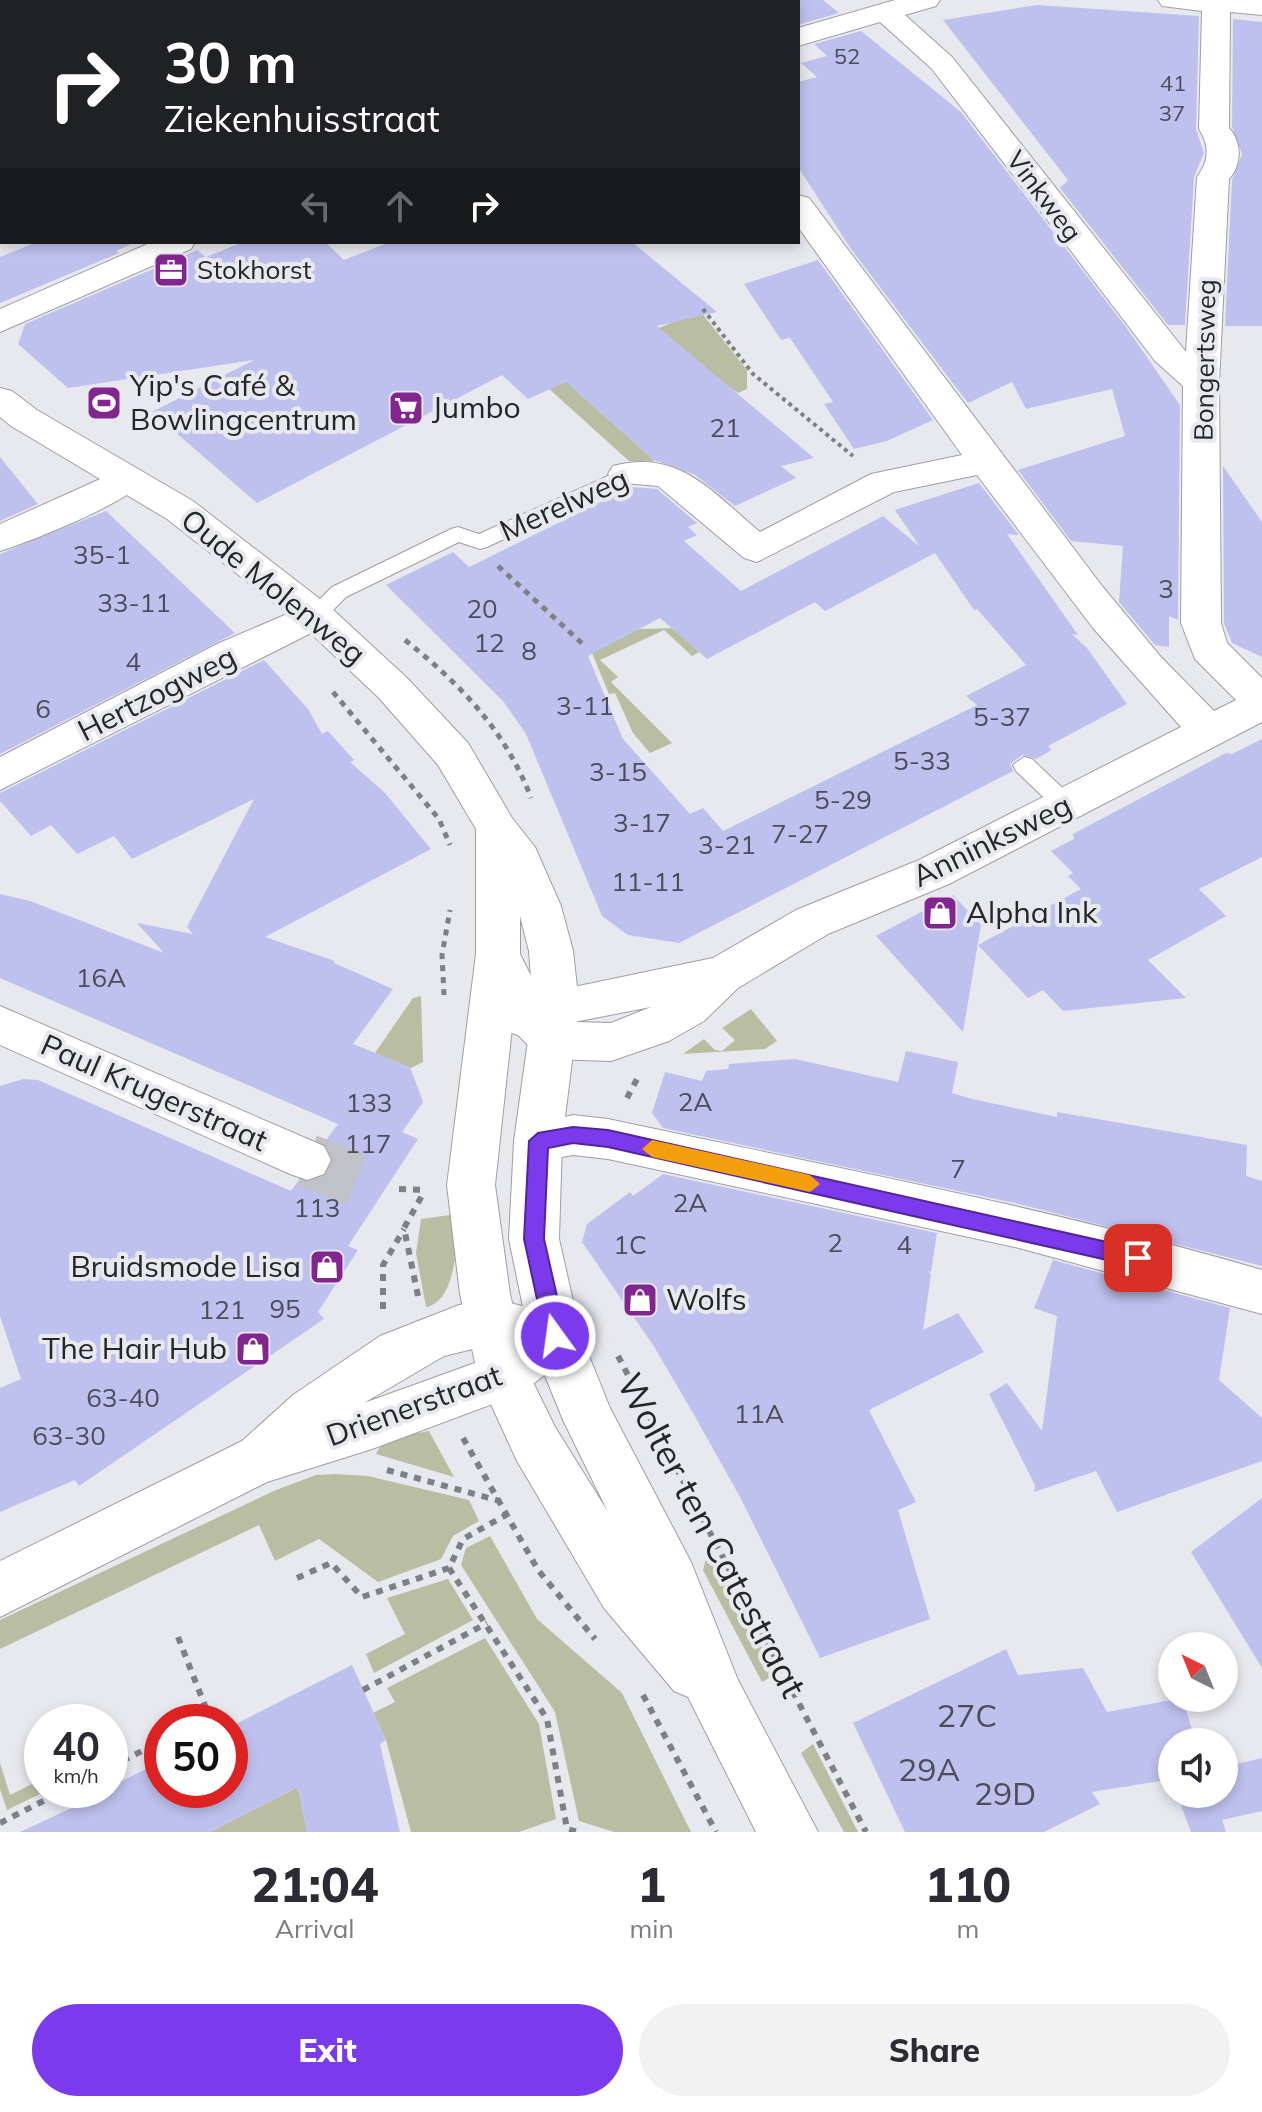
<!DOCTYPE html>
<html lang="en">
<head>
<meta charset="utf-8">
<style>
	:root { --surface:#fff; --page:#f2f2f3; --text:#2b2b33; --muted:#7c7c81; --accent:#7c3aed }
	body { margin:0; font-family:Mulish,sans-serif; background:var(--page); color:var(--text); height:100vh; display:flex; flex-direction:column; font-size:30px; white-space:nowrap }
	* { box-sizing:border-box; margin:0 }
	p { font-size:26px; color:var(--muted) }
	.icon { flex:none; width:44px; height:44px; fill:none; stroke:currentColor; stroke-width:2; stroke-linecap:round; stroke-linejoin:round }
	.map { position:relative; height:1832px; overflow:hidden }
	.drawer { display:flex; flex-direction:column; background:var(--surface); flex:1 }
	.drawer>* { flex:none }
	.hud { position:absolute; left:0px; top:0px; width:800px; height:244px; box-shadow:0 4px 12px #0003; background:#202124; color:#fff; overflow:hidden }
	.needle { width:52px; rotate:317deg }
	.tools { position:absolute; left:1158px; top:1632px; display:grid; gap:16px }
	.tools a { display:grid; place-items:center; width:80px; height:80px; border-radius:50%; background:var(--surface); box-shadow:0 4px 12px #0003; font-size:40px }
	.speed { position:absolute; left:24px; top:1704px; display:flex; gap:16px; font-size:40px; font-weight:700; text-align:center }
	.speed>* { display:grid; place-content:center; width:104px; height:104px; border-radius:50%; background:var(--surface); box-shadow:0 4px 12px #0003; line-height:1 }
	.speed small { font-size:20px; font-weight:400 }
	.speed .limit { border:12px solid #d22; background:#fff; color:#111 }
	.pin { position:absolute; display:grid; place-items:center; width:68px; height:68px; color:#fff; margin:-34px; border-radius:16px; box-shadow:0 4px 12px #0006 }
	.me { position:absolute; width:88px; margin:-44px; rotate:346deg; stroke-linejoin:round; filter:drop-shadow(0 0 6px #0008) }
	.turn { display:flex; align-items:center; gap:28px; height:168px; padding:0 32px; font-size:36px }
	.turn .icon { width:104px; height:104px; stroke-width:2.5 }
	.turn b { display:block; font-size:56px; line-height:68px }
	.lanes { display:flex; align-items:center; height:76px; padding:0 32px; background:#0003; justify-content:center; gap:40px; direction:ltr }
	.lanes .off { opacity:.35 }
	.eta { display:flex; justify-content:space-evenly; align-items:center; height:136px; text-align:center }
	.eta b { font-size:48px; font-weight:800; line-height:56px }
	.action { display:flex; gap:16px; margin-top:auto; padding:16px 32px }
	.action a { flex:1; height:92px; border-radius:48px; background:var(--accent); color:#fff; font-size:32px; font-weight:800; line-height:92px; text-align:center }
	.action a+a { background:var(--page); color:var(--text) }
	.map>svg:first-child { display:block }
	.green { fill:#b9bea2 }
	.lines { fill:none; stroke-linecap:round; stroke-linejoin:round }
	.stream { fill:#6aa6a6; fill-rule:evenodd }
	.building { fill:#bec1ed; fill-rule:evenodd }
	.minor-tunnel { stroke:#c1c2c7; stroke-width:53; stroke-dasharray:53 26; stroke-linecap:butt }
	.service-casing { stroke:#9e9ea4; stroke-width:2 }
	.minor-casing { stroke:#9e9ea4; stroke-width:2 }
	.secondary-casing { stroke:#9e9ea4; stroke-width:2 }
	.path-far2 { stroke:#7f8084; stroke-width:4; stroke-dasharray:4 4; stroke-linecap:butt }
	.path-far1 { stroke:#7f8084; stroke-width:5; stroke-dasharray:6 6; stroke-linecap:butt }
	.path { stroke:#7f8084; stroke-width:6; stroke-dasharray:7 7; stroke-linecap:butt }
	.service { fill:#fff; fill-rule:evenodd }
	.minor { fill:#fff; fill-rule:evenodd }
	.secondary { fill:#fff; fill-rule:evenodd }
	.route { fill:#7c3aed; stroke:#51269a; stroke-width:2 }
	.slow { fill:#f59e0b }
	.labels { text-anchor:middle; stroke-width:8; stroke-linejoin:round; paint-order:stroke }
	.far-number-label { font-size:22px; fill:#4b4d59 }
	.far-street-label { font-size:26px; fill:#252628; stroke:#e8e9ef }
	.far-poi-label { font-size:26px; fill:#252628; stroke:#e8e9ef; text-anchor:start }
	.number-label { font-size:26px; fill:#4b4d59 }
	.poi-label { font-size:30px; fill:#252628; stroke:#e8e9ef; text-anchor:start }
	.street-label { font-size:30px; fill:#252628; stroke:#e8e9ef }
	.near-number-label { font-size:32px; fill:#4b4d59 }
	.near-street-label { font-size:36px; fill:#252628; stroke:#e8e9ef }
</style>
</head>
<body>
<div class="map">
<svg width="1262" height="1832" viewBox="0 0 1262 1832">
	<rect width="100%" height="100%" fill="#e8e9ef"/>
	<!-- green -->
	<g class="green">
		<polygon points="700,311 747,370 747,389 738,393 728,386 582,396 655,461 629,461 537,378"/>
		<polygon points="674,628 699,652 692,656 664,630 600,660 618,677 611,682 672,743 650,753 633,733 615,693 609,694 592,653 639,629"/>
		<polygon points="421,996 423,1062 411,1068 375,1053 413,998"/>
		<polygon points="751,1009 777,1041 765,1049 683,1054 704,1039 715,1050 722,1051 735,1040 722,1028"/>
		<path d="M457,1214C458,1236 457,1302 426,1307L416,1253L421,1219Z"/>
		<path d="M429,1431L454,1477L376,1454C381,1438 414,1434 429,1431Z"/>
		<polygon points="335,1474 368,1476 469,1500 479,1521 453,1536 441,1559 378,1582 319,1539 275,1561 259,1525 0,1649 0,1620 276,1490 316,1475"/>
		<polygon points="490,1536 537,1619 622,1693 691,1832 614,1832 579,1821 555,1712 461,1565 466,1548"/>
		<polygon points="709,1547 776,1674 762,1682 703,1570"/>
		<polygon points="448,1579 473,1620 374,1673 366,1654 405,1634 387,1598"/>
		<polygon points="485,1638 539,1724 556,1819 519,1832 411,1832 386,1740 373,1713 395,1702 387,1688"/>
		<polygon points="813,1744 858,1832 844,1832 801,1753"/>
		<polygon points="0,1763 10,1795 42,1779 42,1790 48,1790 7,1810 0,1789"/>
		<polygon points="298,1787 307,1832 210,1832"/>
	</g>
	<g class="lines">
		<!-- stream -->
		<g class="stream">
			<polygon points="478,0 492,0 490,2 476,2"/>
			<rect x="0" y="170" width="2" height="7"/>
		</g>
	</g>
	<!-- building -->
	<g class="building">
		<polygon points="798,0 823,0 839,13 798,25"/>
		<polygon points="1037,5 1199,16 1196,129 1204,153 1194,177 1185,325 1168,325 1060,188 1068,180 943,20"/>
		<polygon points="1233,19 1262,22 1262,326 1225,326 1232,180 1242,154 1232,127"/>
		<polygon points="861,31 961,112 1126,327 1180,405 1178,620 1169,616 1169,647 1155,645 1119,602 1123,546 1071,541 1018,470 1125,436 1112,389 1026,409 1012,382 968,403 851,249 798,167 798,82 817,77 801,63 827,56 814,44"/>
		<polygon points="37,242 135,242 116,251 119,253 0,303 0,257"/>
		<polygon points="243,242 325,242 344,260 390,242 632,242 717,312 657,326 814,458 781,466 796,478 735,506 695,475 654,460 566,382 528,399 502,375 257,503 152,412 254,360 68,388 18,344 25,324 197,250 206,257"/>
		<polygon points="818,260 933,420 887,441 854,449 824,404 833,402 790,338 781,340 744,284"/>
		<polygon points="0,457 38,504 0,521"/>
		<polygon points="1223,466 1262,522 1262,657 1232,643 1224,623"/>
		<path d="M979,483L1019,535L1007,534L1078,635L1072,634L1087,648L1127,704L1048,746L1052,750L1036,759L1022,755L1010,764L1013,771L679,943L628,935L602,916L526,734L503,701L386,585L453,552L469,567L631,487L657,489L697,523L688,527L697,535L684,541L741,591L883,516L920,547L895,510ZM935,553L974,610L977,609L1026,665L966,696L977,705L723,831L703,808L690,814L623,739L588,656L660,618L707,659L815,602L825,611Z"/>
		<polygon points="106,511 235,633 0,754 0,554"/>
		<polygon points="264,660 308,709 322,734 328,731 354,760 350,762 385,793 431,849 265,937 335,961 334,963 393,989 353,1044 410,1067 423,1102 402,1132 418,1139 348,1246 358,1250 318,1312 324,1319 79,1486 75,1480 0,1512 0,1388 21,1379 0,1316 0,1086 23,1079 38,1080 291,1191 299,1180 308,1183 325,1177 334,1161 324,1143 338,1124 0,978 0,894 30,901 164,953 137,923 193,934 187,927 254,799 132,859 114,836 77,854 51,825 31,836 0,801 0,793"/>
		<polygon points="1262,739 1262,857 1199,889 1226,916 1148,960 1186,998 1063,1011 1043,990 1028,998 978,945 1081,889 1068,876 1073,873 1051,851 1074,839 1073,834 1226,753 1232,754"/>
		<polygon points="953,895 981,925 963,1032 876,936"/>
		<polygon points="906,1051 958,1062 952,1093 972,1099 1057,1117 1057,1112 1247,1145 1246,1176 1262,1181 1262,1266 1019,1204 663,1128 652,1113 665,1072 702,1081 706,1071 728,1069 729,1064 795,1059 898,1082"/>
		<polygon points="663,1174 937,1233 931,1272 928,1271 931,1275 923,1330 958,1313 984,1352 869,1410 916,1502 898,1510 930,1619 820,1658 740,1497 693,1413 653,1345 582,1242 587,1224 630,1192 633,1196"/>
		<polygon points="1053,1260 1230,1308 1219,1380 1262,1418 1262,1461 1117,1512 1096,1471 1034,1492 1035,1485 989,1394 1007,1383 1042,1431 1057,1316 1034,1308"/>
		<polygon points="1262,1498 1262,1668 1191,1552"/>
		<polygon points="1006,1649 1018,1675 1083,1668 1107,1712 1182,1698 1196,1742 1172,1742 1172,1779 1092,1792 1100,1804 1044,1832 905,1832 853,1723"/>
		<polygon points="352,1665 386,1740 380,1744 400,1832 307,1832 298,1787 210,1832 20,1832 110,1790 110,1787 162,1761 162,1790 230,1790 230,1727"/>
		<polygon points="1262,1758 1262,1811 1222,1820 1226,1832 1191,1832 1177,1794 1224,1794 1224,1767"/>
	</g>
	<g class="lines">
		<!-- minor-tunnel -->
		<polyline class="minor-tunnel" points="307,1160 367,1184"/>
		<defs>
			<g id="service">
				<polygon points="626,468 633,469 636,474 633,479 487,547 480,549 459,542 346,597 323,620 307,620 304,615 332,587 451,529 458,527 479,534"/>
				<polygon points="1024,757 1032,759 1074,799 1077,805 1074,811 1058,811 1016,771 1013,765"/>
			</g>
			<g id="minor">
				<path d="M895,0H940L936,6L905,15L952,57L1186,352L1197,177C1209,161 1210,146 1199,129L1202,11L1162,6L1158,0H1262V15L1230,12L1229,128C1242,142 1242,165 1229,179L1219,383L1221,623L1227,643L1262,678V722L949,884L828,934L738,988L704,1021L669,1041L611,1061L552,1059L536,1053L518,1035L506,1031L499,1018L503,1011L476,954L482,942L498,936L514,942L540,994L713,958L796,910L919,860L1181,727L1093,628L977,475L894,492L757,562L744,558L658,486L613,482L608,474L613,466C679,448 713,493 760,532L871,474L962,455L798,227V195L809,198L1102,586L1160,656L1214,711L1236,700L1195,659L1181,623L1183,386L1155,361L932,69L880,22L798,46V28ZM651,1007L611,1023L574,1022Z"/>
				<polygon points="2,3 2,21 0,22 0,4"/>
				<polygon points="152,242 195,242 191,249 0,332 0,309"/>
				<path d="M127,467L140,471L145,479C131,502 29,542 0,551V524Z"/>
				<polygon points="315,602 329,606 334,615 329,624 0,790 0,757 217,644"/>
				<polygon points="0,1006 324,1146 331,1160 324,1174 307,1180 290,1174 0,1045"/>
				<path d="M573,1115L608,1119C827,1166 1047,1207 1262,1270V1314L1019,1248L608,1159L573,1155L538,1161L521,1155L514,1141L521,1127Z"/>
				<path d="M494,1299L526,1307L545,1317L555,1313L573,1320L581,1336L573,1352L522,1393L372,1449L267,1482L0,1617V1561L242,1441L293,1395L380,1336L459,1305ZM489,1345L503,1346L486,1359L364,1403L444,1356Z"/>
			</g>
			<path id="secondary" d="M0,388L12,391L37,410L193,501L329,606L407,678L468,743L512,818L535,847L561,906L573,951L579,1005L562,1141L559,1239L581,1336L610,1408L691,1562L738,1680L818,1832H756L688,1697L674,1691L604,1608L517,1461L478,1376L460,1294L447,1185L476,954V829L438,765L379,698L301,624L167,519L11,426L0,417ZM520,916L529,951L533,1005L514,1141L509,1239L529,1336L563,1420L608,1512L555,1427L529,1374L510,1294L495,1185L520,954Z"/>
		</defs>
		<!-- service casing -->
		<use href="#service" class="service-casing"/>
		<!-- minor casing -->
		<use href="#minor" class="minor-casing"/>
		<!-- secondary casing -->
		<use href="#secondary" class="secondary-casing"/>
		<!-- path-far2 -->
		<g class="path-far2">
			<polyline points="431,2 437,0"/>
			<polyline points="703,309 753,374 853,456"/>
		</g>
		<!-- path-far1 -->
		<g class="path-far1">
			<polyline points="498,566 586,647"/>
			<path d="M405,640C460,684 506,731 531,798"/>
			<polyline points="333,692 439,819 450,845"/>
			<polyline points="444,995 442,955 450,910"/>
		</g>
		<!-- path -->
		<g class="path">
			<polyline points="627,1098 637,1079"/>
			<polyline points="399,1189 425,1190"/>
			<polyline points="418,1296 404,1228 424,1192"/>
			<polyline points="383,1309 383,1265 404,1229"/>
			<polyline points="618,1356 866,1832"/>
			<polyline points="463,1438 538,1570 595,1639"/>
			<polyline points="387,1470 500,1501"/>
			<polyline points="449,1568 547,1719 567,1829 578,1832"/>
			<polyline points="297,1578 331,1563 362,1597 449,1568 463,1539 506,1515"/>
			<polyline points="178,1637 209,1716 198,1722"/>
			<polyline points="363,1690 487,1623"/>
			<polyline points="643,1695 716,1832"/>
			<polyline points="110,1767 162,1741"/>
			<polyline points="0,1823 65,1790"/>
		</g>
		<!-- service -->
		<use href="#service" class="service"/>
		<!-- minor -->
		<use href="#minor" class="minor"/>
		<!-- secondary -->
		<use href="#secondary" class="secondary"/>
	</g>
	<!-- route -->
	<polygon class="route" points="573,1127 608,1130 1138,1249 1145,1251 1148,1258 1145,1264 1138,1267 608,1147 573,1143 548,1148 544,1239 566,1336 563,1343 555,1346 548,1343 545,1336 524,1239 529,1141 538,1133"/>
	<!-- slow -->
	<polygon class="slow" points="652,1140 810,1175 820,1184 810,1192 652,1157 642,1149"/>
	<!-- icons -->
	<defs>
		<symbol id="office-square" viewBox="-11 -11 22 22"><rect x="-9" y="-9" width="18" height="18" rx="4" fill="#832590" stroke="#e8e9ef"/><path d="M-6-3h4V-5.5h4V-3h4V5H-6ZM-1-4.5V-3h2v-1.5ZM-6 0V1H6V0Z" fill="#fff"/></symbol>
		<symbol id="stadium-square" viewBox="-11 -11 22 22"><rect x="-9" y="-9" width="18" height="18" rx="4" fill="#832590" stroke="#e8e9ef"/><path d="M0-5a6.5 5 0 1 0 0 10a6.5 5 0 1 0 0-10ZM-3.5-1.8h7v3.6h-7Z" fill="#fff"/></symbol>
		<symbol id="supermarket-square" viewBox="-11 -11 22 22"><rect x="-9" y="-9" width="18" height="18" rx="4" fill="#832590" stroke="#e8e9ef"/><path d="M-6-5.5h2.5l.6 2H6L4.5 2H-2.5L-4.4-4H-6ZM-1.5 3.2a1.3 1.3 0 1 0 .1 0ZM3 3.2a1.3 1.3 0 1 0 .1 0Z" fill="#fff"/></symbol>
		<symbol id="shop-square" viewBox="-11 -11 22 22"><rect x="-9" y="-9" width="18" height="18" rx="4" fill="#832590" stroke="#e8e9ef"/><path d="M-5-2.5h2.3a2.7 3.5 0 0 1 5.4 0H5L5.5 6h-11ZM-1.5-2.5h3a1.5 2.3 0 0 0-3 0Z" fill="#fff"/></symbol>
	</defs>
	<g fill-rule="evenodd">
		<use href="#office-square" x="151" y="250" width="40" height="40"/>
		<use href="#stadium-square" x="84" y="383" width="40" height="40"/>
		<use href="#supermarket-square" x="386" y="388" width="40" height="40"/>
		<use href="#shop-square" x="920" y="893" width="40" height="40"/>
		<use href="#shop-square" x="307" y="1247" width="40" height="40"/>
		<use href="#shop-square" x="620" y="1280" width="40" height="40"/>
		<use href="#shop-square" x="233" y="1329" width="40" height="40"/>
	</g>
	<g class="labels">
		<!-- far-number labels -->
		<g class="far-number-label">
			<text x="847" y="64">52</text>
			<text x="1173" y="91">41</text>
			<text x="1172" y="121">37</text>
		</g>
		<!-- far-street labels -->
		<g class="far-street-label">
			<text transform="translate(1044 196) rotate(53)" y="9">Vinkweg</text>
			<text transform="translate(1205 360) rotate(-89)" y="9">Bongertsweg</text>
		</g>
		<!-- far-poi labels -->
		<g class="far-poi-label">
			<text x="197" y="279">Stokhorst</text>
		</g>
		<!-- number labels -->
		<g class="number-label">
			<text x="725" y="437">21</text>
			<text x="102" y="564">35-1</text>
			<text x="1166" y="598">3</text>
			<text x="134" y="612">33-11</text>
			<text x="482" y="618">20</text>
			<text x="489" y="652">12</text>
			<text x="529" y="660">8</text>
			<text x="133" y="671">4</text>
			<text x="585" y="715">3-11</text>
			<text x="43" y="718">6</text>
			<text x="1002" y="726">5-37</text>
			<text x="922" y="770">5-33</text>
			<text x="618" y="781">3-15</text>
			<text x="843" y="809">5-29</text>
			<text x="642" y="832">3-17</text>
			<text x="800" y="843">7-27</text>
			<text x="727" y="854">3-21</text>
			<text x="648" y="891">11-11</text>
			<text x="101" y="987">16A</text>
			<text x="695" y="1111">2A</text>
			<text x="369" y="1112">133</text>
			<text x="368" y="1153">117</text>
			<text x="958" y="1178">7</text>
			<text x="690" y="1212">2A</text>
			<text x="317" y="1217">113</text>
			<text x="835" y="1252">2</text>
			<text x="630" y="1254">1C</text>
			<text x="904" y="1254">4</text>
			<text x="285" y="1318">95</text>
			<text x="222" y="1319">121</text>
			<text x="123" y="1407">63-40</text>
			<text x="759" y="1423">11A</text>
			<text x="69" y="1445">63-30</text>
		</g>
		<!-- poi labels -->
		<g class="poi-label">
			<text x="130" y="396">Yip's Café &amp;<tspan x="130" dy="34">Bowlingcentrum</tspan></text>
			<text x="432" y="418">Jumbo</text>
			<text x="966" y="923">Alpha Ink</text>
			<text x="301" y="1277" text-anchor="end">Bruidsmode Lisa</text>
			<text x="666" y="1310">Wolfs</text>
			<text x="227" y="1359" text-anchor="end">The Hair Hub</text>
		</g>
		<!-- street labels -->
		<g class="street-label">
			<text transform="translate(564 505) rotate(-24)" y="10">Merelweg</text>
			<text transform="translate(273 587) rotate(39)" y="10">Oude Molenweg</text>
			<text transform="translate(157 694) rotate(-27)" y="10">Hertzogweg</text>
			<text transform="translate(992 841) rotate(-26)" y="10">Anninksweg</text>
			<text transform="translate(154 1093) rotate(24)" y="10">Paul Krugerstraat</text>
			<text transform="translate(414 1406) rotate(-20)" y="10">Drienerstraat</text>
		</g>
		<!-- near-number labels -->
		<g class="near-number-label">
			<text x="967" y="1727">27C</text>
			<text x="929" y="1781">29A</text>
			<text x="1005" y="1805">29D</text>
		</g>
		<!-- near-street labels -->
		<g class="near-street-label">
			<text transform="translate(712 1535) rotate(62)" y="13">Wolter ten Catestraat</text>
		</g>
	</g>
</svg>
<div class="tools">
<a><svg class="needle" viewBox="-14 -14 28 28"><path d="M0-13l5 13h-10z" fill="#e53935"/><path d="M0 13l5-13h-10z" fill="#7c7c81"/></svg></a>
<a><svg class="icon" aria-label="sound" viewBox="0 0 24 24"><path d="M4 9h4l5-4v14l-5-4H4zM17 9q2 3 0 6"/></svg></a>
</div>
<div class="speed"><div>40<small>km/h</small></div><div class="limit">50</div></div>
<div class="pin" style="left:1138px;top:1258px;background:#d93025"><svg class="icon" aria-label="arrive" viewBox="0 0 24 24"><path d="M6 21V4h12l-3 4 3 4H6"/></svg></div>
<svg class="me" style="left:555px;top:1336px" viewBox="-20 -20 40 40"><circle r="17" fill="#7c3aed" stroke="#fff" stroke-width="3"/><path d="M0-11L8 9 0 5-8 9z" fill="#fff"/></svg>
<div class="hud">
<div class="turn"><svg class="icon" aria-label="right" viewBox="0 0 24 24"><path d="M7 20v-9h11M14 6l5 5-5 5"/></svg><div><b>30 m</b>Ziekenhuisstraat</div></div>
<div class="lanes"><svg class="icon off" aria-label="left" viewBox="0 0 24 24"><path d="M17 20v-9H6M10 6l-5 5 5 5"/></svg><svg class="icon off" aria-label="ahead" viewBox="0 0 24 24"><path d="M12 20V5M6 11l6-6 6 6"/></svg><svg class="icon" aria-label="right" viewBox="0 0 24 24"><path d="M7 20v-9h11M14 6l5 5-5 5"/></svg></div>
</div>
</div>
<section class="drawer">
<div class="eta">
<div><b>21:04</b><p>Arrival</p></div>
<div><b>1</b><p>min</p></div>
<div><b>110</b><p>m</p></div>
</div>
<div class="action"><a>Exit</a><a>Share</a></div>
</section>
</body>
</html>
